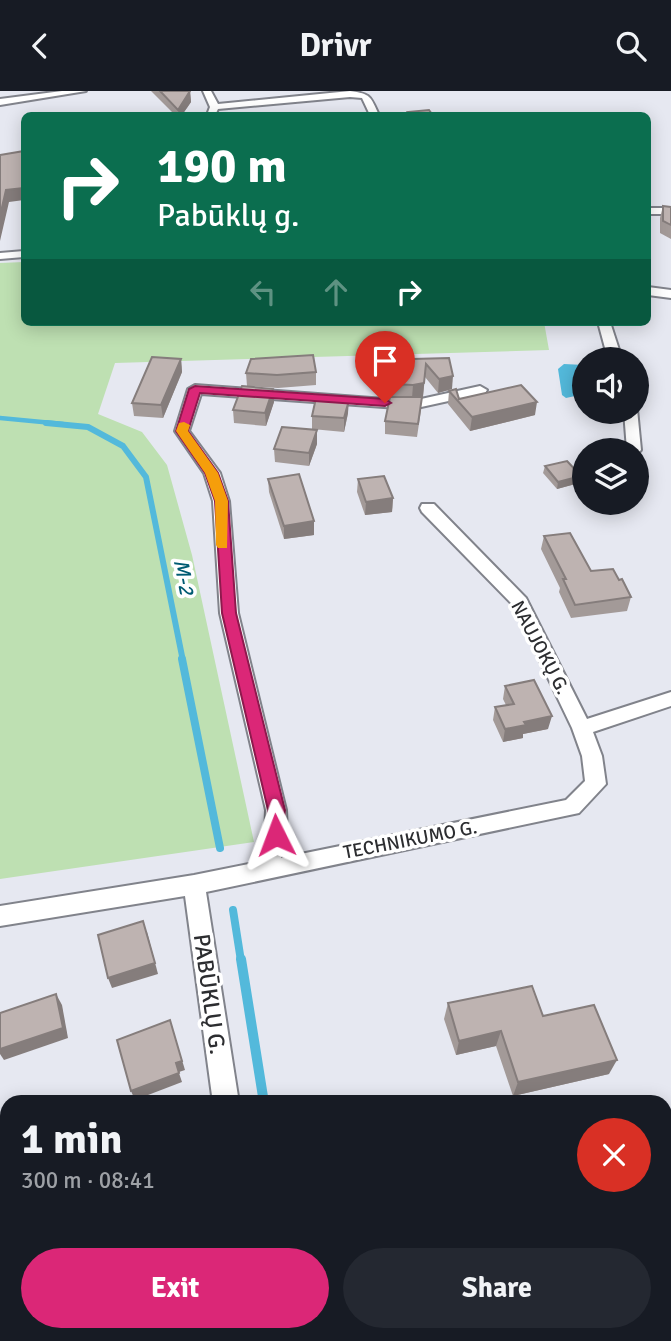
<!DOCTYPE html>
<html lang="en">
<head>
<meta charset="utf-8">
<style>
	:root { --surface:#171b24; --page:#242831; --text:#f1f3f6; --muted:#9ea1a6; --accent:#db2777 }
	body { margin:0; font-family:Signika,sans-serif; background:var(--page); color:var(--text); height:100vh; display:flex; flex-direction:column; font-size:26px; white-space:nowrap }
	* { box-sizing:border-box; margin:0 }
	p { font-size:23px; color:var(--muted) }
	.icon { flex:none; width:38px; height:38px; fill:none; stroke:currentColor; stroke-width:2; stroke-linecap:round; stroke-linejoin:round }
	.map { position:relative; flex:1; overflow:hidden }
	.side { position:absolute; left:0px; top:1004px; width:672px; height:247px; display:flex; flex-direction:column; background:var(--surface); border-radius:21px 21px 0 0; box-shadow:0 4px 18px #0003 }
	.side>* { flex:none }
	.hud { position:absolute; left:21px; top:21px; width:630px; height:214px; border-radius:10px; box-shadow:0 4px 18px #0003; background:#0b6e4f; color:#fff; overflow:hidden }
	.buttons { position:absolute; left:572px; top:256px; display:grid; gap:14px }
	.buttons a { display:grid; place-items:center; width:77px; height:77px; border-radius:50%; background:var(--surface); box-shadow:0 4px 18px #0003; font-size:35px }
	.pin { position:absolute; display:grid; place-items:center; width:60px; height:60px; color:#fff; margin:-72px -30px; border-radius:50% 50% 50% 0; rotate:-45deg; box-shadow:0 0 7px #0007 }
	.pin .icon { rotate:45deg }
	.me { position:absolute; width:77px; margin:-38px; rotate:357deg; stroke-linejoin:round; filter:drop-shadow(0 0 5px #0008) }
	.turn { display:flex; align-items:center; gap:24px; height:147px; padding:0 21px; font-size:32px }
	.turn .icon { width:91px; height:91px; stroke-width:2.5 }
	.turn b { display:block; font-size:49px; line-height:60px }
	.lanes { display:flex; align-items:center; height:66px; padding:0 21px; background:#0003; justify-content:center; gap:35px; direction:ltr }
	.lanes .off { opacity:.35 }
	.round { display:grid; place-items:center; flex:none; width:74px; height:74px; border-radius:37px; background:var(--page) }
	.summary { display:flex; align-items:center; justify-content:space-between; height:119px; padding:0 21px }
	h1 { font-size:42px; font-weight:800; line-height:52px }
	.action { display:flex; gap:14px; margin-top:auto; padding:14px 21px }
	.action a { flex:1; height:80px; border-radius:42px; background:var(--accent); color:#fff; font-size:28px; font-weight:800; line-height:80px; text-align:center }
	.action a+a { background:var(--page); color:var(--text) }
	header { display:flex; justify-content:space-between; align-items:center; height:91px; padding:0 21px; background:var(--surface); font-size:32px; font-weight:800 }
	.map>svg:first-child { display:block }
	.green { fill:#bee0b2 }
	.water { fill:#53b9db }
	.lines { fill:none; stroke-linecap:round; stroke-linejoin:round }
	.stream-far3 { stroke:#53b9db; stroke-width:4.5 }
	.stream-far2 { stroke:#53b9db; stroke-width:6 }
	.stream-far1 { stroke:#53b9db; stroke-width:8 }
	.stream { stroke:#53b9db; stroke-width:10 }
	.minor-casing { stroke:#81838b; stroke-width:4 }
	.minor { fill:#fff; fill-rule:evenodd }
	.wall { fill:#a39a98 }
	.shaded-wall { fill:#857d7c }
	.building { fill:#beb3b1; stroke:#857d7c; stroke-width:2 }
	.route { fill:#db2777; stroke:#8e194d; stroke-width:2 }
	.slow { fill:#f59e0b }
	.labels { text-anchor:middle; stroke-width:7; stroke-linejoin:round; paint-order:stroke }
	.street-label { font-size:19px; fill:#2c2d30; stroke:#fff }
	.water-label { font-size:21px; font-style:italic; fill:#005b72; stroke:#fff }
	.near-street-label { font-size:23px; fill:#2c2d30; stroke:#fff }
</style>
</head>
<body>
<header><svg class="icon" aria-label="back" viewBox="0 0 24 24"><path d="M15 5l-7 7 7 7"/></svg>Drivr<svg class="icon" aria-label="search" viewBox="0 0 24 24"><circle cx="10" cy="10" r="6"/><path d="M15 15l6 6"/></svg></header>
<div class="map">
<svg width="671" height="1250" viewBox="0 0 671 1250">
	<rect width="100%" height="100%" fill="#e6e8f1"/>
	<!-- green -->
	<polygon class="green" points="24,171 24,231 544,231 549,259 115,272 98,323 142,341 167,374 192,464 254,751 0,788 0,172"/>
	<!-- water -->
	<polygon class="water" points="564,273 584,274 584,303 566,307 562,304 558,278"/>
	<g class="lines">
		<!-- stream-far3 -->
		<polyline class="stream-far3" points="0,327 63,333"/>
		<!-- stream-far2 -->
		<polyline class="stream-far2" points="46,332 88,336 123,355 146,386 183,570"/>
		<!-- stream-far1 -->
		<g class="stream-far1">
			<polyline points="182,568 220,757"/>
			<polyline points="233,819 241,870"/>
		</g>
		<!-- stream -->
		<g class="stream">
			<polyline points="241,868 264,1012"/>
			<polyline points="342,1244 350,1250"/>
		</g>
		<defs>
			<g id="minor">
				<polygon points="62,0 86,0 0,14 0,8"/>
				<path d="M203,0H211L218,13L350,0C371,3 370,5 379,24H370L362,7L350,6L218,18L215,24H207L210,16Z"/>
				<rect x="648" y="117" width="23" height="6"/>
				<polygon points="24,160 24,166 0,168 0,162"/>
				<polygon points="648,196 671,199 671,207 648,204"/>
				<polygon points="598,231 610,231 622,268 608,268"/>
				<polygon points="195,294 412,310 480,295 487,299 485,302 412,318 201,303 189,340 220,382 229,410 238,522 286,719 287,744 281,767 566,709 585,690 582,665 572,637 513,514 422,421 420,417 422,413 434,413 526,507 587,628 671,601 671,615 593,641 602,665 606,693 579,722 206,801 239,1012 213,1012 185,805 0,835 0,815 194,784 259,771 265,744 266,719 220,522 213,410 204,382 175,340 188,298"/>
				<polygon points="637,318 641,359 637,363 637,359 627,359 624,320"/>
				<polygon points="220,1244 250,1244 247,1250 217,1250"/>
			</g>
		</defs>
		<!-- minor casing -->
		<use href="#minor" class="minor-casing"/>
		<!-- minor -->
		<use href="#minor" class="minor"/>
	</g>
	<!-- wall -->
	<g class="wall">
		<polygon points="151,0 190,0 191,11 182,24 175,24"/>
		<polygon points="663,115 671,116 671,148 660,142 660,127"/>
		<polygon points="449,267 452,298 438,302 425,286 423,305 420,306 421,319 417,346 385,343 385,330 391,306 392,300 376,300 374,282 375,269"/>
		<polygon points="181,268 182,281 163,327 134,325 132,312"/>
		<polygon points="316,281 316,294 278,297 247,295 246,282"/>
		<polygon points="449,300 459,308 535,324 470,340 448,313"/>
		<polygon points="274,311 266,335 234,332 233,319"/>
		<polygon points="348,322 344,341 312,338 312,325"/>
		<polygon points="317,353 309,375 275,371 274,358"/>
		<polygon points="545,375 581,385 579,392 557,398 543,382"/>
		<polygon points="268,388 314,430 314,444 284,448 269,401"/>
		<polygon points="358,388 393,407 392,421 365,424 357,401"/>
		<polygon points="544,445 591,480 619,489 631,506 627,520 571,527 559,501 560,497 541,458"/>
		<polygon points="505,595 548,638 523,643 523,647 503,651 493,629 495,616 506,614 503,608"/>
		<polygon points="448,912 543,925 609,983 513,1005 496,955 456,964 444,928"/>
		<polygon points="517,1244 581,1244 579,1250 525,1250"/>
		<polygon points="636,1244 665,1244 671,1250 634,1250"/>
	</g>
	<!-- shaded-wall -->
	<g class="shaded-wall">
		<polygon points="190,0 191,11 182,24 179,24 178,19"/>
		<polygon points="24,97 24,109 9,111 0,150 0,125 6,99"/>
		<polygon points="181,268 182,281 163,327 161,314"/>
		<polygon points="426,273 423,305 412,307 413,294"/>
		<polygon points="453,285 452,298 438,302 439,288"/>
		<polygon points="273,298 274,311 266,335 265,322"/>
		<polygon points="349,309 348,322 344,341 344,327"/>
		<polygon points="537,311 535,324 470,340 472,326"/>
		<polygon points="317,339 317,353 309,375 309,362"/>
		<polygon points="581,385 579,392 557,398 558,391"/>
		<polygon points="393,407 392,421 365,424 366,411"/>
		<polygon points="314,430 314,444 284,448 284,435"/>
		<polygon points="552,625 548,638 523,643 523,647 503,651 505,638 524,631"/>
		<polygon points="147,841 158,883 112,897 108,887"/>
		<polygon points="56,903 62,914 68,947 4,969 0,963 0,958"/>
		<polygon points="170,929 185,979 179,981 176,972"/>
		<polygon points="501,940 496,955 456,964 459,950"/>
		<polygon points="617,969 609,983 513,1005 518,991"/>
		<polygon points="179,982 182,991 135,1009 131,1000"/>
		<polygon points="7,1220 7,1239 1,1250 0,1232"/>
		<polygon points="107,1244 115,1244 112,1250 104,1250"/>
	</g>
	<!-- building -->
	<g class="building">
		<polygon points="160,0 190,0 178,19"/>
		<polygon points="429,19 432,23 436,22 438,24 407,24 411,24 408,21"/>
		<polygon points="24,60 24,97 6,99 0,125 0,64"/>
		<polygon points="663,115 671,116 671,134 663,130"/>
		<polygon points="313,264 316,281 277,284 246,282 251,268"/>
		<polygon points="152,266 181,268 161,314 132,312"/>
		<polygon points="449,267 453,285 439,288 426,273 424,292 413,294 392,293 393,286 377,287 375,269"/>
		<polygon points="521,294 537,311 472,326 449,300 456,298 459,308"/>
		<polygon points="242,295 273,298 265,322 233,319"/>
		<polygon points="390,306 422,306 418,333 385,330"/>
		<polygon points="316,307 349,309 344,327 312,325"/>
		<polygon points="282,336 317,339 309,362 274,358"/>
		<polygon points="567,370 581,385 558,391 545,375"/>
		<polygon points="299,383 314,430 284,435 268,388"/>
		<polygon points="384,385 393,407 366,411 358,388"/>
		<polygon points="570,442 591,480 613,478 619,489 622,488 631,506 575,514 563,488 566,488 544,445"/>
		<polygon points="534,589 552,625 524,631 526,634 505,638 495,616 514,613 505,595"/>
		<polygon points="143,830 155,872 108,887 98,844"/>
		<polygon points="532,895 543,925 594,914 617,969 518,991 501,940 459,950 448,912"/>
		<polygon points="56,903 63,937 0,958 0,922"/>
		<polygon points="170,929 182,970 176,972 179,982 131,1000 117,949"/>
		<polygon points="0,1171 7,1175 7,1220 0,1232"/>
		<polygon points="665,1184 671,1188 671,1250 640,1250 642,1244 665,1244"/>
		<polygon points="58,1244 107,1244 104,1250 63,1250 57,1247"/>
		<polygon points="529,1244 581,1244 579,1250 537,1250"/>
	</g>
	<!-- route -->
	<polygon class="route" points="195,295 385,308 391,312 385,315 200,302 188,340 218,382 228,410 236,522 285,719 282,749 276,751 269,749 267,744 268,719 222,522 215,410 205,382 176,340 189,298"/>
	<!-- slow -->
	<polygon class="slow" points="184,331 190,334 188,340 218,382 228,410 227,457 218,457 216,454 215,410 205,382 176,340 179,332"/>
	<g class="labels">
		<!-- street labels -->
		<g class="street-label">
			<text transform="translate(541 556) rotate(62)" y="7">NAUJOKŲ G.</text>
			<text transform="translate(410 748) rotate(-11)" y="7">TECHNIKUMO G.</text>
		</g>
		<!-- water labels -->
		<g class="water-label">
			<text transform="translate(184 486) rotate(79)" y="7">M-2</text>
		</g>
		<!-- near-street labels -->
		<g class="near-street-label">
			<text transform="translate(210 903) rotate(82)" y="8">PABŪKLŲ G.</text>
		</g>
	</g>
</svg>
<div class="buttons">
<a><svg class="icon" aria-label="sound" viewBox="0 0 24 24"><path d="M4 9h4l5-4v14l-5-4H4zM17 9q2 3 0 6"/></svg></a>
<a><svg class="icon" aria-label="layers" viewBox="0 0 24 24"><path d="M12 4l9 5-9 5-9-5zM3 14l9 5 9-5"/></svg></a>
</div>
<div class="pin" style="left:385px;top:312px;background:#d93025"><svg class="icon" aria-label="arrive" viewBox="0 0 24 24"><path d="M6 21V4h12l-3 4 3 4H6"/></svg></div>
<svg class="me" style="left:276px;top:744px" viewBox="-20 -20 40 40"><path d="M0-17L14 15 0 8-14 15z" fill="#db2777" stroke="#fff" stroke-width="4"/></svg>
<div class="hud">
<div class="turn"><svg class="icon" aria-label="right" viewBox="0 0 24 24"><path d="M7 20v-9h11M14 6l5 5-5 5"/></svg><div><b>190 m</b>Pabūklų g.</div></div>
<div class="lanes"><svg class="icon off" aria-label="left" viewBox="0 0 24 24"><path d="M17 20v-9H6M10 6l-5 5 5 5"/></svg><svg class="icon off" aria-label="ahead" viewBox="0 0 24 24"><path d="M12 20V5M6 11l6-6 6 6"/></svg><svg class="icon" aria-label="right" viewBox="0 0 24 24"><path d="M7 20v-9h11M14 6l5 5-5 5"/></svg></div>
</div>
<section class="side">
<div class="summary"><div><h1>1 min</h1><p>300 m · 08:41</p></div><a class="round" style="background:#d93025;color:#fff"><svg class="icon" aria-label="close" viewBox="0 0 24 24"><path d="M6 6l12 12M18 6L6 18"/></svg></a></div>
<div class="action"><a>Exit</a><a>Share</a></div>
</section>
</div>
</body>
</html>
